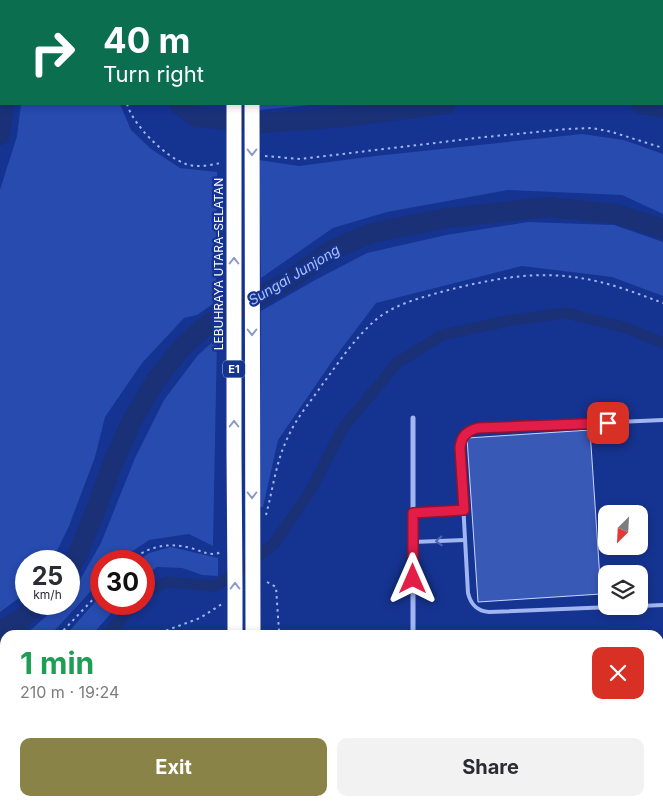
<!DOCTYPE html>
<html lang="en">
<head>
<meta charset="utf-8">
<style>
	:root { --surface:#fff; --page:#f2f2f3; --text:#2b2b33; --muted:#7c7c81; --accent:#8a8347 }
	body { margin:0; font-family:Inter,sans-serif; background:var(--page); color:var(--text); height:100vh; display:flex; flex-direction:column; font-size:19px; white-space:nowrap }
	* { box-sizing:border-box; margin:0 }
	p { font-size:16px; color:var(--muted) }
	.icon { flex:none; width:28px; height:28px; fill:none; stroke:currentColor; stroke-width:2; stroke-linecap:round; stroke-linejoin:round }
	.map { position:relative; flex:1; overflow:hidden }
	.sheet { position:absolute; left:0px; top:630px; width:664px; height:176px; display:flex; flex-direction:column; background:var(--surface); border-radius:15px 15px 0 0; box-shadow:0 2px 8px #0003 }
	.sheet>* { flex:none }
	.guide { position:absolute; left:0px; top:0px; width:664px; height:105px; box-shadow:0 2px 8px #0003; background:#0b6e4f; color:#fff; overflow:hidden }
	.needle { width:32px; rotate:204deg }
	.buttons { position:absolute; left:598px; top:505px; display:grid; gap:10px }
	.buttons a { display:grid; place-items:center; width:50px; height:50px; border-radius:10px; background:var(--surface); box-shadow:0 2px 8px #0003; font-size:25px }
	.speed { position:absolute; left:15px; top:550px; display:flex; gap:10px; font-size:25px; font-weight:700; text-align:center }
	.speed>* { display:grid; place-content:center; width:65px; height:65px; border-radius:50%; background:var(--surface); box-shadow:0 2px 8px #0003; line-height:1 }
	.speed small { font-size:12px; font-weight:400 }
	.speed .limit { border:8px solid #d22; background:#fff; color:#111 }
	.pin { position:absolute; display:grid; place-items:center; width:42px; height:42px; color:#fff; margin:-21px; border-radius:10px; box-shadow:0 2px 8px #0006 }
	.me { position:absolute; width:55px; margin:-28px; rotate:0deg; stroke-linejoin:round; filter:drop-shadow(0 0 4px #0008) }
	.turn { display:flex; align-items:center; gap:18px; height:105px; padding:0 20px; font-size:22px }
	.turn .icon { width:65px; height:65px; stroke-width:2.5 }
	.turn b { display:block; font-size:35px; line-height:42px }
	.round { display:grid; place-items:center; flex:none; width:52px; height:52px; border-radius:10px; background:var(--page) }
	.summary { display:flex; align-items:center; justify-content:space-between; height:85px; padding:0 20px }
	h1 { font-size:30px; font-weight:700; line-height:38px; color:#1e9e55 }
	.action { display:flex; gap:10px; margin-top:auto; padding:10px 20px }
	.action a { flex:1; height:58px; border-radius:10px; background:var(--accent); color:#fff; font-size:20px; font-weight:700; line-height:58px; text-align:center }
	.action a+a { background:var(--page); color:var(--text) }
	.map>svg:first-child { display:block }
	.green { fill:#274baf }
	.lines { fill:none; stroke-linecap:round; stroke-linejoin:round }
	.canal { stroke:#1a3177; stroke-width:11 }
	.river { stroke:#1a3177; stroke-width:20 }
	.building { fill:#3959b7; stroke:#c8d6fc }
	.path { stroke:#a1b6f1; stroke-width:2; stroke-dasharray:2.5 4; stroke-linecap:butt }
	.lane { stroke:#a1b6f1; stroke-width:4 }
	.street { stroke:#a1b6f1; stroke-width:5 }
	.highway { stroke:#fff; stroke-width:15 }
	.highway-bridge { stroke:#fff; stroke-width:15 }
	.oneway { stroke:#8a99c8 }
	.oneway2 { stroke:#4d67b7 }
	.route-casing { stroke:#92132f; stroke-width:12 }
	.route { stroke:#e11d48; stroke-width:9 }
	.labels { text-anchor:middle; stroke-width:4.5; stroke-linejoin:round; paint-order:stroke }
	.shield { fill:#153390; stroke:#b9c2de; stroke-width:1 }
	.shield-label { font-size:11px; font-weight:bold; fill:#fff }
	.street-label { font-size:12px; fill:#fff; stroke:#153390 }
	.water-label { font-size:14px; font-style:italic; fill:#adc1f8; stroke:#153390 }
</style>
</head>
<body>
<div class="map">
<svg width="663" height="806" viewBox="0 0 663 806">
	<rect width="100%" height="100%" fill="#153390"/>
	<!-- green -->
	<g class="green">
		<polygon points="262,0 663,0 663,97 662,1 262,1"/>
		<polygon points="21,104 120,104 131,130 151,149 180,168 217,172 216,302 197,315 184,318 142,363 105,417 95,457 69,526 52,561 26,561 26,591 19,598 0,612 0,190 17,136"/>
		<polygon points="259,104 321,104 259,110"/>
		<polygon points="582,134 624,140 663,154 663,214 622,195 508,190 387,212 333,228 261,278 259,160 299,166 375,156"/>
		<polygon points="528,222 614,225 663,242 663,296 612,277 522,266 376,303 333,360 278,440 263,507 259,507 261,311 317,279 367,253 446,235"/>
		<polygon points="217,338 213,546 189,534 149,540 118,561 101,561 101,580 56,629 49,635 25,635 60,604 69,604 69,596 73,592 101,543 135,458 164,400 198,355"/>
		<polygon points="171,547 218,558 218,576 202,575 182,568 157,567 144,576 144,561 138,561 149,553"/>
		<polygon points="101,595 101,604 119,604 92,635 65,635 73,627"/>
	</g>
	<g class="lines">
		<!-- canal -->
		<g class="canal">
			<polyline points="144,595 149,590 167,582 216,586 273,545 311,490 342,429 397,363 442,335 512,320 566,313 627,328 663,343"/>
			<polyline points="105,635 136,604"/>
			<polyline points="0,707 5,705"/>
		</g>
		<!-- river -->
		<g class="river">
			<polyline points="11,1 11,0"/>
			<polyline points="170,1 170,0"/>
			<polyline points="179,104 196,117 264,123 344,117 446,104"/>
			<polyline points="641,104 663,108"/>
			<polyline points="0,135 4,104"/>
			<polyline points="69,568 77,556 93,517 111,468 131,422 156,380 183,346 206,326 288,281 332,250 372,233 446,218 548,207 616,214 663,229"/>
			<polyline points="0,631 21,619 38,604"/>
		</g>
	</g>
	<!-- building -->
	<polygon class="building" points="590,430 601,594 478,602 467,438"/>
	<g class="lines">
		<!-- path -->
		<g class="path">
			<polyline points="131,1 131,0"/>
			<path d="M127,104C133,125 165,157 186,164C197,168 210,165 221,163"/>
			<polyline points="265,156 300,159 485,137 567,129 592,128 612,132 663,148"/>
			<path d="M266,515C273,489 276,460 289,435C297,417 311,401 322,385C339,362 356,336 378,318C396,304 420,298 441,292C486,280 533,270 580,278C608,282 636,293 663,303"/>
			<path d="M131,561C147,546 170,542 191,548C202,551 210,557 221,552"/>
			<polyline points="267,582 276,587 279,631 283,635"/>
			<polyline points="59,635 101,591"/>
			<polyline points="154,635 200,618 222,604"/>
			<polyline points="0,675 5,673"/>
			<polyline points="168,801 168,806"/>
		</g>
		<!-- lane -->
		<g class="lane">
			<polyline points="413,513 464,511"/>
			<polyline points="413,542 465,540"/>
			<path d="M636,606L489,612C477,611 471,605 468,593L460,448C461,436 467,431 478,428L663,420"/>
			<polyline points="639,606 663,605"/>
			<polyline points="0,744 5,743"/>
			<polyline points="659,785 663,785"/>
			<polyline points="146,806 146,801"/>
			<polyline points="465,806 466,801"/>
		</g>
		<!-- street -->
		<g class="street">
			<polyline points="413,418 413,635"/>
			<polyline points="413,801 413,806"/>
		</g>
		<!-- highway -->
		<g class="highway">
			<polyline points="251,0 251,1"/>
			<polyline points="234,1 234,0"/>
			<polyline points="236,801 236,806"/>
			<polyline points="253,801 253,806"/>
		</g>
		<!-- highway-bridge -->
		<g class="highway-bridge">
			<polyline points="234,104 234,452 235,587 235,635"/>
			<polyline points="252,104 253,635"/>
		</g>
	</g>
	<!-- one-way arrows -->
	<defs><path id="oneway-chevron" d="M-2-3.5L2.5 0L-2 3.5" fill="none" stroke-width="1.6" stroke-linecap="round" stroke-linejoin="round" transform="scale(1.25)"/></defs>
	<g class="oneway">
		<use href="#oneway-chevron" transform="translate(252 152) rotate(90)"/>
		<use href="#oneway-chevron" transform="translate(234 261) rotate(-90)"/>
		<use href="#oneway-chevron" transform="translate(252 332) rotate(90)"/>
		<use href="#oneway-chevron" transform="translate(234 424) rotate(-90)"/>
		<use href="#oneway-chevron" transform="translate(252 495) rotate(90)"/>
		<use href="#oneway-chevron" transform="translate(235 586) rotate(-90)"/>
	</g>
	<use class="oneway2" href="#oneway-chevron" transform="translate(439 541) rotate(177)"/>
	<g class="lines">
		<defs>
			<path id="route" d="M413,579V513L464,510L460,448C461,436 467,431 478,428L608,423"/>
		</defs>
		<!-- route casing -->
		<use href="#route" class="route-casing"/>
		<!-- route -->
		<use href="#route" class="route"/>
	</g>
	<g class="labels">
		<!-- shield labels -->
		<rect class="shield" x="223" y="360.5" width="22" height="17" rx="4"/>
		<g class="shield-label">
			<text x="234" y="373">E1</text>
		</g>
		<!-- street labels -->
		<g class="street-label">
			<text transform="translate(219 264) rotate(-90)" y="4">LEBUHRAYA UTARA–SELATAN</text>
		</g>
		<!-- water labels -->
		<g class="water-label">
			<text transform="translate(294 275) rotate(-31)" y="5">Sungai Junjong</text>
		</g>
	</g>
</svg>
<div class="buttons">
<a><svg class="needle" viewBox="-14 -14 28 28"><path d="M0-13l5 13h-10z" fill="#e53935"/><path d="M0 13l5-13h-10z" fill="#7c7c81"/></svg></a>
<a><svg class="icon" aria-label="layers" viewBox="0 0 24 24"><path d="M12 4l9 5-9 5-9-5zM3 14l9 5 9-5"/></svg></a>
</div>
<div class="speed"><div>25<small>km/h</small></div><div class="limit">30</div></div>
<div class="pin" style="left:608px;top:423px;background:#d93025"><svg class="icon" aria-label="arrive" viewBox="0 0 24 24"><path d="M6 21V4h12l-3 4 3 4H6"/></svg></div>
<svg class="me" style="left:413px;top:579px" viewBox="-20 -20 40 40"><path d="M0-17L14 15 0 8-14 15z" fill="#e11d48" stroke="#fff" stroke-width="4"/></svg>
<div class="guide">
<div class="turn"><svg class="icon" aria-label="right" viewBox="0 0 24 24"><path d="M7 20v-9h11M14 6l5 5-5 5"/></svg><div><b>40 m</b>Turn right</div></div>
</div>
<section class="sheet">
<div class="summary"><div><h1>1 min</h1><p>210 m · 19:24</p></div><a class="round" style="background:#d93025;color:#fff"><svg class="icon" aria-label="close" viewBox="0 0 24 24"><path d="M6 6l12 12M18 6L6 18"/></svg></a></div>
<div class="action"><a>Exit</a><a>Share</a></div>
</section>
</div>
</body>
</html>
